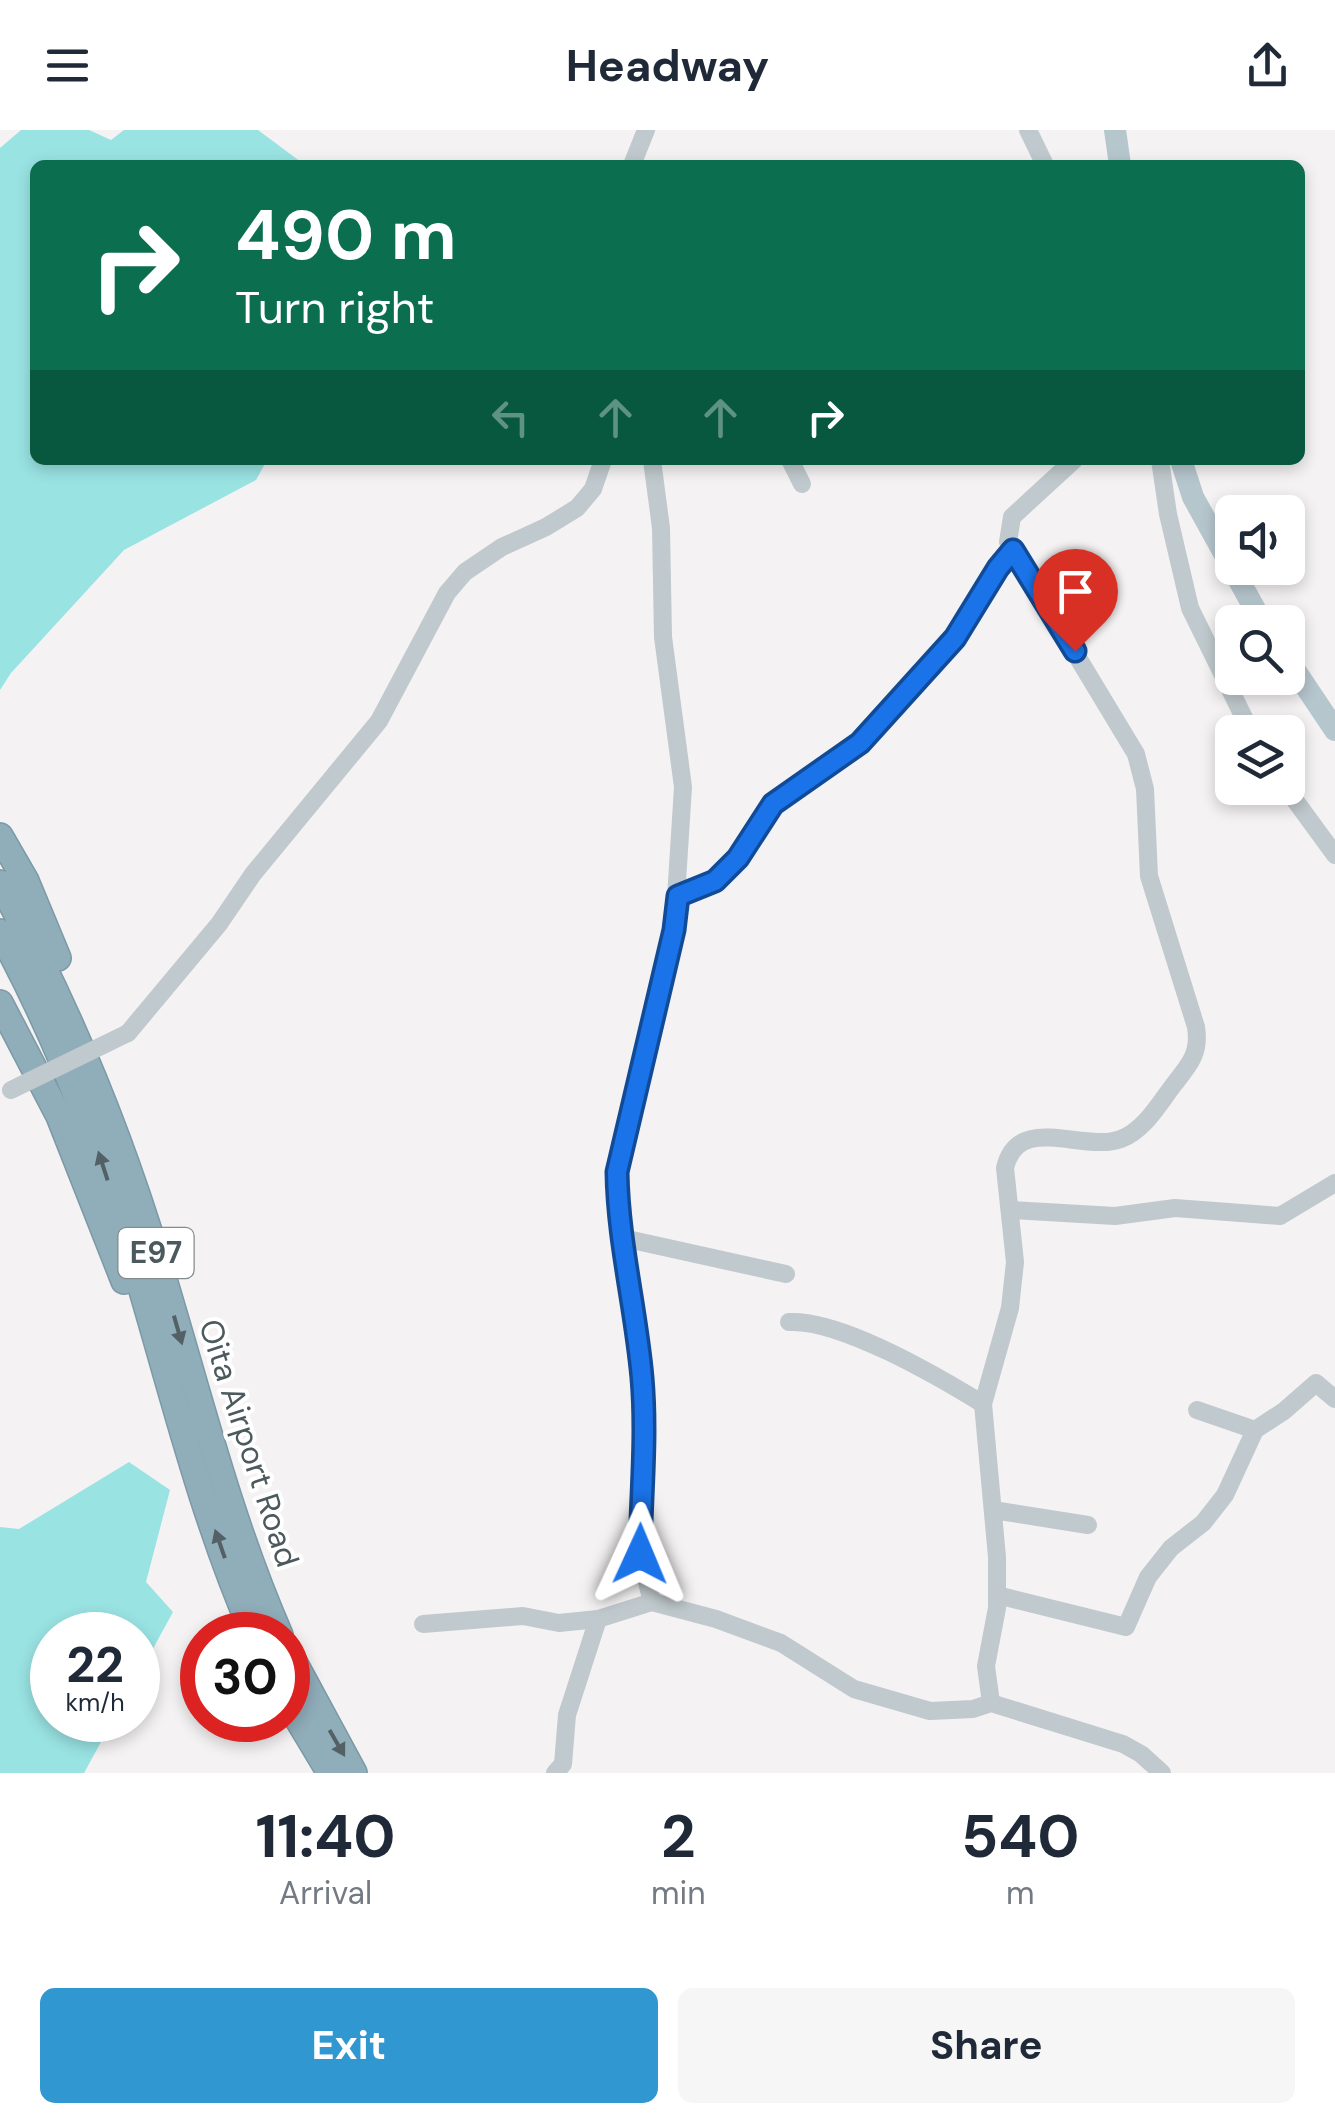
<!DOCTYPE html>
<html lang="en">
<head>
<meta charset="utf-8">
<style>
	:root { --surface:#fff; --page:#f6f6f7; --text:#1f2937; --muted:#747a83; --accent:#3197d0 }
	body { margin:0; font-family:"DM Sans",sans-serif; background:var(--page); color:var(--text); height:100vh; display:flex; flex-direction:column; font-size:38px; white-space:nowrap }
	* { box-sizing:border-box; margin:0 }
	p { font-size:32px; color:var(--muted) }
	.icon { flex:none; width:55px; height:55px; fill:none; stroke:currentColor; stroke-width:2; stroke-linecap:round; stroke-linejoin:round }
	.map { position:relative; height:1643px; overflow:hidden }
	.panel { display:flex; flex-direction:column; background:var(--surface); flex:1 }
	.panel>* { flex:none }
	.top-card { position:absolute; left:30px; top:30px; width:1275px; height:305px; border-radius:15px; box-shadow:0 5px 15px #0003; background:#0b6e4f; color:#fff; overflow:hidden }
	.controls { position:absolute; left:1215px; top:365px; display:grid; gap:20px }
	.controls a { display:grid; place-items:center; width:90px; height:90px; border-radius:15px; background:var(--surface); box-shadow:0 5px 15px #0003; font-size:50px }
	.speed { position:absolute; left:30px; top:1482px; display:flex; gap:20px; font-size:50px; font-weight:700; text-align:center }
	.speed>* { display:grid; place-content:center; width:130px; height:130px; border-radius:50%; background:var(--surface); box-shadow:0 5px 15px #0003; line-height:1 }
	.speed small { font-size:25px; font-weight:400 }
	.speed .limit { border:15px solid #d22; background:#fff; color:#111 }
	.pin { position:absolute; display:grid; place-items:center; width:85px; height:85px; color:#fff; margin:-102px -42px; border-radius:50% 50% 50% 0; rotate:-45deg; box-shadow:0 0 10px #0007 }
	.pin .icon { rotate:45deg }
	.me { position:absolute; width:110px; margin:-55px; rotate:1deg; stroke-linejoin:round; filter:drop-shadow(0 0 8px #0008) }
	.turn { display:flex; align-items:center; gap:35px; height:210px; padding:0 40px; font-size:45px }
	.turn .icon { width:130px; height:130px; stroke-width:2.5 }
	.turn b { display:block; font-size:70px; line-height:85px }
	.lanes { display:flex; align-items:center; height:95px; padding:0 40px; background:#0003; justify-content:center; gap:50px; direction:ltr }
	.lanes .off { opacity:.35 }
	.eta { display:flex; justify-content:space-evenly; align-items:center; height:170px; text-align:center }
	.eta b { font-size:60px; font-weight:700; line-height:70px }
	.action { display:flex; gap:20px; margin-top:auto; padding:20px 40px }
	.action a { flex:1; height:115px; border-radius:15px; background:var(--accent); color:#fff; font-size:40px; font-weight:700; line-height:115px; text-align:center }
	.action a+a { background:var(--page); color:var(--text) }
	header { display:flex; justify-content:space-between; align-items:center; height:130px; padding:0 40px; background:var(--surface); font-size:45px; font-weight:700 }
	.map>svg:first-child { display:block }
	.water { fill:#9ae3e3 }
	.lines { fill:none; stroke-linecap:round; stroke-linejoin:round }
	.highway-casing { stroke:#7b99a6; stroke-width:28 }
	.minor { stroke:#c0c9cd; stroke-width:18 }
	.major { stroke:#b6c6cd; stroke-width:22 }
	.highway { stroke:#90adba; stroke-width:25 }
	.minor-bridge { stroke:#c0c9cd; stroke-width:18 }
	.oneway { fill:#536166 }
	.route-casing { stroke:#114b97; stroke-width:25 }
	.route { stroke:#1a73e8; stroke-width:18 }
	.labels { text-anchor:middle; stroke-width:8; stroke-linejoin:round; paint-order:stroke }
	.shield { fill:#fff; stroke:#828b8e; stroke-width:2.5 }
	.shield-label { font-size:30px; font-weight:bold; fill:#4c595d }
	.street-label { font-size:32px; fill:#4c595d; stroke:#fff }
</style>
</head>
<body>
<header><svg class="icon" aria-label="menu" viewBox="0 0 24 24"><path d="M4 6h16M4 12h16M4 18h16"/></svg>Headway<svg class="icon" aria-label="share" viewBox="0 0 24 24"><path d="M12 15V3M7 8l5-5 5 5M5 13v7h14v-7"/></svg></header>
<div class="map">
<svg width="1335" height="1643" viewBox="0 0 1335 1643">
	<rect width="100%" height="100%" fill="#f4f2f3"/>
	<!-- water -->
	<g class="water">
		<polygon points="21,0 89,0 111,10 124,0 258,0 305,35 35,35 35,330 267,330 256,350 124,420 11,543 0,560 0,18"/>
		<polygon points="129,1332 170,1360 146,1452 173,1482 138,1546 138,1505 52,1505 52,1590 113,1590 84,1643 0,1643 0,1397 19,1399"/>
	</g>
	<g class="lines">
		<defs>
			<g id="highway">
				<polyline points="0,706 26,751 58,828"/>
				<path d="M0,753C67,874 118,998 158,1130C197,1256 227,1384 280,1505"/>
				<path d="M0,802C55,903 97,1010 130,1120C169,1248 200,1382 254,1505"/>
				<polyline points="0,873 59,986 124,1151"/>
				<polyline points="288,1521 354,1643"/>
				<polyline points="288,1573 330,1643"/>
			</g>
		</defs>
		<!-- highway casing -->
		<use href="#highway" class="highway-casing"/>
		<!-- minor -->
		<g class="minor">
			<polyline points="1028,0 1045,35"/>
			<polyline points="632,35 646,0"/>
			<polyline points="790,330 802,354"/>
			<polyline points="1160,330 1168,384 1190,478 1251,602"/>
			<polyline points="1286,658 1335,725"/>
			<polyline points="678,766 715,751 737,728 773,674 860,613 955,508 997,437 1013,420"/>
			<polyline points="128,903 219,794 253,744 379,591 447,463 465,442 502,417 546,397 577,378 593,359 603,330"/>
			<polyline points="1010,1080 1115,1086 1175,1078 1280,1086 1335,1053"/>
			<polyline points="623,1108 786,1144"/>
			<path d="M789,1192C840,1189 939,1247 983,1274"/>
			<polyline points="1197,1280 1255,1300"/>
			<polyline points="993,1380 1088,1395"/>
			<polyline points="997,1465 1126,1497 1148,1447 1171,1418 1203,1393 1225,1365 1255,1300 1284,1281 1316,1253 1335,1269"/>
			<polyline points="652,1472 640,1424 644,1296 642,1248 618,1076 617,1042 674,799 683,657 663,507 661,398 652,330"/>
			<polyline points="423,1494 523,1486 559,1493 598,1489 652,1472 716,1489 781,1513 854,1559 930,1581 973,1579 991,1573 1123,1614 1141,1624 1162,1643"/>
			<path d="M991,1573L986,1536L997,1478V1427L983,1274L1010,1178L1015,1132L1005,1038C1018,982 1083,1023 1121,1009C1145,1000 1160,972 1175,953C1191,933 1200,922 1196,897L1149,746L1145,659L1136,624L1008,412L1012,387L1074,330"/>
			<polyline points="555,1643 563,1634 567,1585 598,1489"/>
		</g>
		<!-- major -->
		<g class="major">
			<polyline points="1115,0 1120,35"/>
			<polyline points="1181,330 1193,367 1262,492"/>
			<polyline points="1288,530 1335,600"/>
		</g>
		<!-- highway -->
		<use href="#highway" class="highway"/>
		<!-- minor-bridge -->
		<polyline class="minor-bridge" points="11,960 128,903"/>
	</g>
	<!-- one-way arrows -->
	<defs><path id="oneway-solid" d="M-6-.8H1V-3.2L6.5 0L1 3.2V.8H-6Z" transform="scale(2.5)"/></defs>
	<g class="oneway">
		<use href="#oneway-solid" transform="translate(103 1036) rotate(-108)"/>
		<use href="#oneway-solid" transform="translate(178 1200) rotate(74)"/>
		<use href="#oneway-solid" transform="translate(220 1414) rotate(-109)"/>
		<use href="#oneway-solid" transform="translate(337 1613) rotate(60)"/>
	</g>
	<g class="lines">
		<defs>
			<path id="route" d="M640,1424C641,1366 647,1306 642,1248C636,1179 618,1111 617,1042L674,800L678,766L715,751L738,728L773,674L860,613L955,508L998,438L1013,420L1075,521"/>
		</defs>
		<!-- route casing -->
		<use href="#route" class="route-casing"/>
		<!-- route -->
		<use href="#route" class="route"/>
	</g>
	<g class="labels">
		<!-- shield labels -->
		<rect class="shield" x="118.5" y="1098" width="75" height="50" rx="8"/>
		<g class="shield-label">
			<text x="156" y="1133">E97</text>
		</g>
		<!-- street labels -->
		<g class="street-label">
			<text transform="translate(249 1313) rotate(72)" y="11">Oita Airport Road</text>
		</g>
	</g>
</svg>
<div class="controls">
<a><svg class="icon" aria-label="sound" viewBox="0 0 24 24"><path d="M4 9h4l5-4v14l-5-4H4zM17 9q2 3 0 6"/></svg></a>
<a><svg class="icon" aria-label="search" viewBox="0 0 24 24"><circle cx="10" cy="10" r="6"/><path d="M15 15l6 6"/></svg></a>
<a><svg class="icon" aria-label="layers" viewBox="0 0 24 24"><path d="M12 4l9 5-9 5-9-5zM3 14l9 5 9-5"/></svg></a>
</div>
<div class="speed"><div>22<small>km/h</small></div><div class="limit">30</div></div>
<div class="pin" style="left:1075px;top:521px;background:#d93025"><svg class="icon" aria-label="arrive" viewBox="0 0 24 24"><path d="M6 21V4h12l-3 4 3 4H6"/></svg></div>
<svg class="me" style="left:640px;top:1424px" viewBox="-20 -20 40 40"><path d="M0-17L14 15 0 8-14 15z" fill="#1a73e8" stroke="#fff" stroke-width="4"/></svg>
<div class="top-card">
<div class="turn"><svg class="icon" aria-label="right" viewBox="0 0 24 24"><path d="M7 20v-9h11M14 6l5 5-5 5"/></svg><div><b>490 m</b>Turn right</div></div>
<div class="lanes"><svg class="icon off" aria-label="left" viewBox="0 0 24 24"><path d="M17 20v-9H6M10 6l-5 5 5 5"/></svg><svg class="icon off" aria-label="ahead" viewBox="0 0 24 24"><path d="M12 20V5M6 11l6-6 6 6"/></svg><svg class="icon off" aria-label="ahead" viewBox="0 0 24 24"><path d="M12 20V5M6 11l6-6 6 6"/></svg><svg class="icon" aria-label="right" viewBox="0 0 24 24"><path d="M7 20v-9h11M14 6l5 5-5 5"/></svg></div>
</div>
</div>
<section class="panel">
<div class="eta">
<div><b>11:40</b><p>Arrival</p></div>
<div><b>2</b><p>min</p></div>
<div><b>540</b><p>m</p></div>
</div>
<div class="action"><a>Exit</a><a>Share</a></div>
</section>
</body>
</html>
